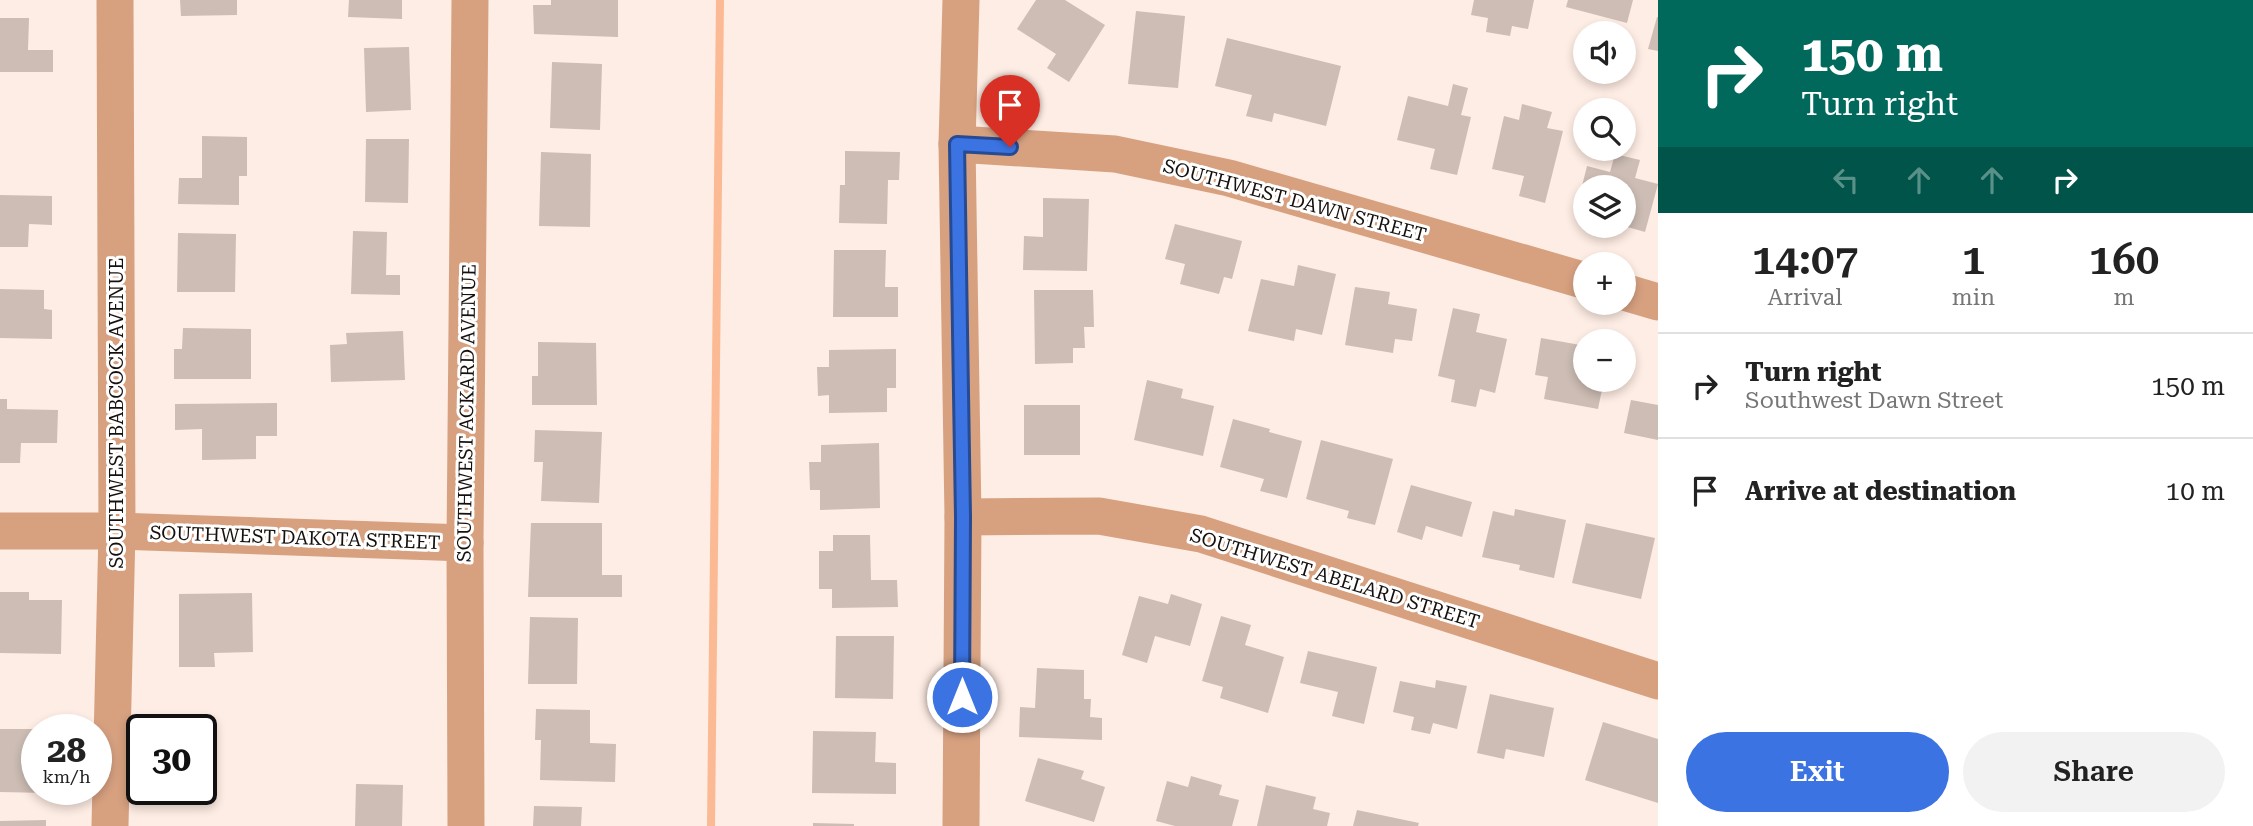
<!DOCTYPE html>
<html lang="en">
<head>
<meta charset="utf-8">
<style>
	:root { --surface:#fff; --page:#f2f2f2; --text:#222; --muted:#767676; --line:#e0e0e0; --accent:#3b73e2 }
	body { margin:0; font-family:"Roboto Serif",serif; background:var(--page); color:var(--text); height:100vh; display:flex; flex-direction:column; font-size:26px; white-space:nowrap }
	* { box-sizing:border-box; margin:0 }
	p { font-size:23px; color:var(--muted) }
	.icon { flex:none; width:38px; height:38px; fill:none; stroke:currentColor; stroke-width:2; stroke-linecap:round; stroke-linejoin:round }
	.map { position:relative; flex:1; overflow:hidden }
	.details { display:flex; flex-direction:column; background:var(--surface); width:595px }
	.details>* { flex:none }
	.guide { background:#00695c; color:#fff; overflow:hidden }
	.fabs { position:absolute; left:1573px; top:21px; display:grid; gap:14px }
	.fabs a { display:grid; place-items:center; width:63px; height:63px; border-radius:50%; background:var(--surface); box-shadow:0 4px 10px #0003; font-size:35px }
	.speed { position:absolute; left:21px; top:714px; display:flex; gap:14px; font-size:35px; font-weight:700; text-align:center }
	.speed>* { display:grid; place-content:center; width:91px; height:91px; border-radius:50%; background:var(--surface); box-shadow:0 4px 10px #0003; line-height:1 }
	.speed small { font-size:18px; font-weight:400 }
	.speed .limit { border:4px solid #111; border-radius:10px; background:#fff; color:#111 }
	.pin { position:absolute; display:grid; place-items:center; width:60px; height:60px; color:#fff; margin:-72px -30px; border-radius:50% 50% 50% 0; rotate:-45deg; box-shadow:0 0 7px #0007 }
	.pin .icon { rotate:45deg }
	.me { position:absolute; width:77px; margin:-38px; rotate:0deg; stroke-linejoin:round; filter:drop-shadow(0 0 5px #0008) }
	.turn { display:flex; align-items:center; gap:24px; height:147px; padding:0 28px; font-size:32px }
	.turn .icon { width:91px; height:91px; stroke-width:2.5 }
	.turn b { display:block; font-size:49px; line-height:60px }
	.lanes { display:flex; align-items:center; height:66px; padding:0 28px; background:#0003; justify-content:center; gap:35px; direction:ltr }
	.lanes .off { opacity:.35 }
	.eta { display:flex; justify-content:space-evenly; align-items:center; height:119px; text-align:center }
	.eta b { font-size:42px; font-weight:600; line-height:49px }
	.action { display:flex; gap:14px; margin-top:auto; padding:14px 28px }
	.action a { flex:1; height:80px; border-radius:42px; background:var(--accent); color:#fff; font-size:28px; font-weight:600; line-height:80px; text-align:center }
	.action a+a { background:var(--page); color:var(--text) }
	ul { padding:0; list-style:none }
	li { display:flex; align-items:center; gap:21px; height:105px; padding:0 28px; border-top:2px solid var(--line) }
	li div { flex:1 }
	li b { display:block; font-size:26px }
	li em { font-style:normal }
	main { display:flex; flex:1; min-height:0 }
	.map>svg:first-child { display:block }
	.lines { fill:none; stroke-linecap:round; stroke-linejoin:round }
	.stream { stroke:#fbba93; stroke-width:8 }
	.building { fill:#cdbdb4 }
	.minor { stroke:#d7a180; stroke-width:37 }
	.route-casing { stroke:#264b93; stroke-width:18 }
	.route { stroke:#3b73e2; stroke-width:12 }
	.labels { text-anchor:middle; stroke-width:6; stroke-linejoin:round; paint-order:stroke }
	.street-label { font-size:19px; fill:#15100d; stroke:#fff }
</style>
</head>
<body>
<main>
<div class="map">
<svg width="1658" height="826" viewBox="0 0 1658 826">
	<rect width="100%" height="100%" fill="#feede4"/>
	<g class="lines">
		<!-- stream -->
		<polyline class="stream" points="711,826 720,0"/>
	</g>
	<!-- building -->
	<g class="building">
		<polygon points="180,0 237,0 237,15 181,16"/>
		<polygon points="349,0 402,0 402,19 348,17"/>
		<polygon points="551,0 618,0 618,37 534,34 533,5 551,5"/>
		<polygon points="1036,0 1065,0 1105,25 1069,82 1047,68 1056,54 1017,29"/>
		<polygon points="1474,0 1534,0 1528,29 1512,26 1510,36 1486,32 1488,18 1471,15"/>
		<polygon points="1568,0 1633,0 1627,23 1566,7"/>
		<polygon points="1136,11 1185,16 1178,88 1128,84"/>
		<polygon points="1657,17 1658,17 1658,51 1648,49"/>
		<polygon points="0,18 29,18 28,50 53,50 53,72 0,72"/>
		<polygon points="1227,38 1341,66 1326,126 1274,113 1272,122 1246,116 1252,95 1215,86"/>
		<polygon points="409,47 411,110 366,112 364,48"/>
		<polygon points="552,62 602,64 600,130 550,128"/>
		<polygon points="1453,84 1468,88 1461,115 1471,117 1457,175 1430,169 1435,149 1397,140 1408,96 1448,106"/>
		<polygon points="1522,104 1552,112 1547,128 1563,131 1545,203 1519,196 1524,176 1492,169 1504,116 1519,120"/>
		<polygon points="202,136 247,137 247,176 239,176 239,205 178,204 179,178 202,178"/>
		<polygon points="366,139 409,139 408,203 365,202"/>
		<polygon points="845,151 900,152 899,180 888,180 887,224 839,223 840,185 845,185"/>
		<polygon points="541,152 591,154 590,227 539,226"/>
		<polygon points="1615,154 1640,160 1635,178 1658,184 1645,232 1624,226 1624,187 1586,187 1586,216 1575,214 1587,166 1610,172"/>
		<polygon points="0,195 52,196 52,225 29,224 28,247 0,247"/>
		<polygon points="1043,198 1089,199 1087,271 1023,270 1024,236 1043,237"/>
		<polygon points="1175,224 1242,241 1232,279 1224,277 1219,294 1180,284 1185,264 1165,259"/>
		<polygon points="353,231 387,232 386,275 400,275 400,295 351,294"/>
		<polygon points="178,233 236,234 235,292 177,292"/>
		<polygon points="834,250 886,250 885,287 898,287 898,317 833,317"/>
		<polygon points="1298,265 1336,274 1322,335 1296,329 1294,341 1248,331 1261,279 1294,286"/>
		<polygon points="1355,287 1390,292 1388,304 1417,309 1412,341 1395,339 1393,353 1345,345"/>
		<polygon points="0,289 44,290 44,309 52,310 52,339 0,338"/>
		<polygon points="1034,290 1093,290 1094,327 1084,327 1085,348 1073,348 1073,363 1035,364"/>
		<polygon points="1453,308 1480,314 1476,332 1507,339 1495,393 1480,389 1476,407 1451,402 1455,380 1438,376"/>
		<polygon points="183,328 251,329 251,379 174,379 174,349 182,349"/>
		<polygon points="403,331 405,380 331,382 330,345 347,344 346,333"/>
		<polygon points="1541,338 1586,346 1586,380 1604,380 1598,409 1544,399 1548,377 1535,375"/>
		<polygon points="538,342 596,343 597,405 532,405 532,376 538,376"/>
		<polygon points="896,349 896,388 887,388 887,412 829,413 829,395 818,396 817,367 829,367 829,350"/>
		<polygon points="1147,380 1183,389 1181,398 1214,406 1203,456 1134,440"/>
		<polygon points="0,399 7,399 7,409 58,410 57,443 21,443 20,463 0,463"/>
		<polygon points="1631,400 1658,405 1658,440 1624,433"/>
		<polygon points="277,403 277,436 256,436 256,459 202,460 202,429 175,430 175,404"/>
		<rect x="1024" y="405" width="56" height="50"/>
		<polygon points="1233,419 1270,429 1269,432 1302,441 1287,498 1260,491 1264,479 1220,467"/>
		<polygon points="535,430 602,432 599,503 541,501 543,462 534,462"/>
		<polygon points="1321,440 1393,459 1375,525 1347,518 1349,511 1306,499"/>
		<polygon points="879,443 880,508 820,510 820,490 810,490 809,462 821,462 821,445"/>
		<polygon points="1411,485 1472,502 1462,537 1426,526 1422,540 1397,532"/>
		<polygon points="1515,509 1566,520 1554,578 1519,570 1520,565 1482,557 1493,511 1514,516"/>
		<polygon points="531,523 602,523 602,575 622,575 622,597 528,597"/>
		<polygon points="1586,523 1655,538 1641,599 1572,583"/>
		<polygon points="833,535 870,535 871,580 897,580 898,607 832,608 832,589 819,589 819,551 833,551"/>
		<polygon points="0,592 29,592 29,600 62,600 61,654 0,653"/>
		<polygon points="252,593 253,652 214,653 215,667 179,667 179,594"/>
		<polygon points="1171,594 1202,604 1190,646 1155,636 1147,663 1122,655 1139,596 1168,604"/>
		<polygon points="1221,616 1251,625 1245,645 1284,657 1268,713 1220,698 1223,687 1202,681"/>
		<polygon points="530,617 578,618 577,684 528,684"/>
		<polygon points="836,636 894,636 893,699 835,698"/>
		<polygon points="1308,651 1377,667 1364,724 1332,716 1338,692 1300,683"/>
		<polygon points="1037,668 1084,670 1084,699 1091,699 1090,717 1102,718 1102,740 1019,737 1020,707 1035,708"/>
		<polygon points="1436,680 1467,686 1457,729 1433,723 1430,734 1411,730 1414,717 1393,712 1400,681 1435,688"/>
		<polygon points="1490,694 1554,708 1544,757 1506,749 1504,759 1477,753"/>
		<polygon points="536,709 590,710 590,743 616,744 615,782 540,780 541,740 535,740"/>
		<polygon points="1603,722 1658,739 1658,803 1585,780"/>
		<polygon points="0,729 37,729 37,789 47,789 47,793 0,792"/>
		<polygon points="813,731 876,732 875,762 896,763 896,794 812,793"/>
		<polygon points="1038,758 1084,771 1081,779 1105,787 1094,822 1025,801"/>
		<polygon points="1191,776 1222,785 1219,795 1239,800 1232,826 1175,826 1156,821 1167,781 1188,787"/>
		<polygon points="356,784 403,785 402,826 355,826"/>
		<polygon points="1266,785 1316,797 1313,809 1330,813 1327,826 1257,826"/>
		<polygon points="534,806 582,807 581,826 533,826"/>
		<polygon points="1357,810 1419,823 1418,826 1353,826"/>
		<polygon points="46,820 46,826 0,826 0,821"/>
		<polygon points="813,823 854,824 854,826 813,826"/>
	</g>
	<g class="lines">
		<!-- minor -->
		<g class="minor">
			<polyline points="961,0 957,144 963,517 961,826"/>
			<polyline points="957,144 1115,154 1229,178 1586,281"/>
			<polyline points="1624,292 1658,302"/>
			<polyline points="963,517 1099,516 1201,534 1658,681"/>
			<polyline points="0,531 117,531 465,543"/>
			<polyline points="110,826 117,531 115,0"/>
			<polyline points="466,826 465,543 470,0"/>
		</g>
	</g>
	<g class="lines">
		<defs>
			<polyline id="route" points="962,697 963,517 957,144 1010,147"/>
		</defs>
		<!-- route casing -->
		<use href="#route" class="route-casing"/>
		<!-- route -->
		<use href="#route" class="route"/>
	</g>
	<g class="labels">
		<!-- street labels -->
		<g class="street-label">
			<text transform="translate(1295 200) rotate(15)" y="7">SOUTHWEST DAWN STREET</text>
			<text transform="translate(116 413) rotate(-90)" y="7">SOUTHWEST BABCOCK AVENUE</text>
			<text transform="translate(466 413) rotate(-89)" y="7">SOUTHWEST ACKARD AVENUE</text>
			<text transform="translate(295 537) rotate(2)" y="7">SOUTHWEST DAKOTA STREET</text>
			<text transform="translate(1335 578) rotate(17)" y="7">SOUTHWEST ABELARD STREET</text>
		</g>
	</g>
</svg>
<div class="fabs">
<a><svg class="icon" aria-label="sound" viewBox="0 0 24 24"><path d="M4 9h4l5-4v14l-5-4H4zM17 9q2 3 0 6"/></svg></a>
<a><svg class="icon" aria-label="search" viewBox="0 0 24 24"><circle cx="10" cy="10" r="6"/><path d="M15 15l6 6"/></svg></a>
<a><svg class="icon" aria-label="layers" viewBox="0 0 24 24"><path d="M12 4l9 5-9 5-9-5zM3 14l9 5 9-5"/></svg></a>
<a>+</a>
<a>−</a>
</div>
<div class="speed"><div>28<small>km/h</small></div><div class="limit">30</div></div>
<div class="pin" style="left:1010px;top:147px;background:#d93025"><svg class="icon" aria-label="arrive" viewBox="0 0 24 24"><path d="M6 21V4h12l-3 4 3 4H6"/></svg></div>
<svg class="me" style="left:962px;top:697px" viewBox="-20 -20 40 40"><circle r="17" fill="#3b73e2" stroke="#fff" stroke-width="3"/><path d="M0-11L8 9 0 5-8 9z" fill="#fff"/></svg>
</div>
<section class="details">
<div class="guide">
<div class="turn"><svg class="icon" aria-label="right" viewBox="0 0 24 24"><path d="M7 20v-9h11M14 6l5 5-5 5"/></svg><div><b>150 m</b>Turn right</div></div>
<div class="lanes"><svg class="icon off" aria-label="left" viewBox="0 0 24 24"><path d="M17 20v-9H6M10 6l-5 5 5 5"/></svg><svg class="icon off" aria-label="ahead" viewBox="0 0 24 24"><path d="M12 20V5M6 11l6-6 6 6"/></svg><svg class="icon off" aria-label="ahead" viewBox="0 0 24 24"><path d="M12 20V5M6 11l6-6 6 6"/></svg><svg class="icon" aria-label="right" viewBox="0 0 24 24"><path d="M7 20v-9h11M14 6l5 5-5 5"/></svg></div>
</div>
<div class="eta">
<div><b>14:07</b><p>Arrival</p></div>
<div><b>1</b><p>min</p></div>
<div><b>160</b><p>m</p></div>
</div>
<ul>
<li><svg class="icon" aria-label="right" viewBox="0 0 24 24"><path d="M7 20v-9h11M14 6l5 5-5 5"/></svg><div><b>Turn right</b><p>Southwest Dawn Street</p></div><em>150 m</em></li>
<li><svg class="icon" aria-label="arrive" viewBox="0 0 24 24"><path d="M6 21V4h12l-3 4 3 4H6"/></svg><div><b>Arrive at destination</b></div><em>10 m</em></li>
</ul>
<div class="action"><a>Exit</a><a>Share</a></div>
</section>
</main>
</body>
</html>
